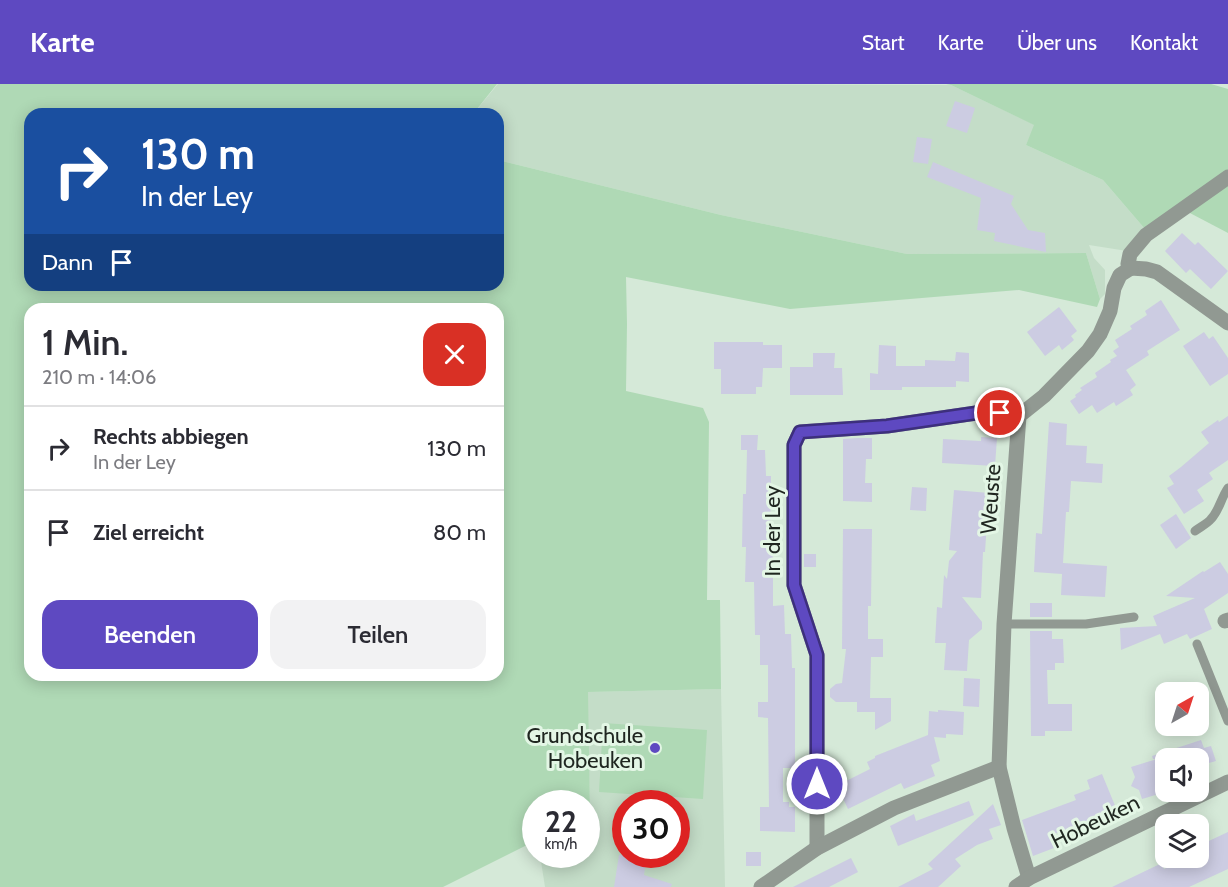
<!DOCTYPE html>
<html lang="de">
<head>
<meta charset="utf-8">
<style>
	:root { --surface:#fff; --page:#f2f2f3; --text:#2b2b33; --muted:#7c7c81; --line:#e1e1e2; --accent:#5e49c1 }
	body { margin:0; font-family:Cabin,sans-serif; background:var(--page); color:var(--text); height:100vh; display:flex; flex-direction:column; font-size:22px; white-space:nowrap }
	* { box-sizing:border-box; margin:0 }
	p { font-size:20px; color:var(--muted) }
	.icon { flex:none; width:33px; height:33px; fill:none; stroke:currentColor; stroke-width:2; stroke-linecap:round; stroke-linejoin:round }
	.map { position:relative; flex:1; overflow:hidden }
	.sheet { position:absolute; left:24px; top:219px; width:480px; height:378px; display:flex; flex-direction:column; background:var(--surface); border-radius:18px; box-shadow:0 3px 15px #0003 }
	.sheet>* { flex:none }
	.top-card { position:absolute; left:24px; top:24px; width:480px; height:183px; border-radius:18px; box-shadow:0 3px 15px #0003; background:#1a4fa0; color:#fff; overflow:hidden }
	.needle { width:39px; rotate:39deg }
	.buttons { position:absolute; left:1155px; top:598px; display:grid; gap:12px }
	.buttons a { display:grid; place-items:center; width:54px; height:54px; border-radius:12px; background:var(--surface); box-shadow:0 3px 15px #0003; font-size:30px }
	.speed { position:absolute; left:522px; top:706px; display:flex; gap:12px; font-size:30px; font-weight:700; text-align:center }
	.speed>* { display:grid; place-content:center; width:78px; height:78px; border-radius:50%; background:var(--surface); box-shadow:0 3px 15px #0003; line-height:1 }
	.speed small { font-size:15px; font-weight:400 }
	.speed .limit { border:9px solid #d22; background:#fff; color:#111 }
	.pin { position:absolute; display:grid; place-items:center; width:51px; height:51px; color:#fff; margin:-26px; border:3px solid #fff; border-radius:50%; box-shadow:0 2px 6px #0007 }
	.me { position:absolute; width:66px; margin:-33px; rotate:0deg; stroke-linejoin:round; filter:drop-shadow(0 0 4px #0008) }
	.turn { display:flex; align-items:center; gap:21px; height:126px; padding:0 18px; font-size:27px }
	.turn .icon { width:78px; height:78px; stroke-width:2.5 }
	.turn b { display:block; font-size:42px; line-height:51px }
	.then { display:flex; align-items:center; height:57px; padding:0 18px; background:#0003; gap:12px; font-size:22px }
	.round { display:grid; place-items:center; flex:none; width:63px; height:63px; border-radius:18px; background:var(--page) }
	.summary { display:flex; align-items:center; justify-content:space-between; height:102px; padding:0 18px }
	h1 { font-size:36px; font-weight:600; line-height:45px }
	.action { display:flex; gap:12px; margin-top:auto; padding:12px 18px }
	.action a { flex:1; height:69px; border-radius:18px; background:var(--accent); color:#fff; font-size:24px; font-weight:600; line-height:69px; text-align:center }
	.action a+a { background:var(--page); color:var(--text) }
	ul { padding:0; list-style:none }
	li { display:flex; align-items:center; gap:18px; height:84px; padding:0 18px; border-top:2px solid var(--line) }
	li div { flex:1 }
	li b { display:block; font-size:22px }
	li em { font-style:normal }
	header { display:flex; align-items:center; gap:36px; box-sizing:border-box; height:84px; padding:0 30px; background:var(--accent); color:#fff }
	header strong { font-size:28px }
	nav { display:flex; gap:33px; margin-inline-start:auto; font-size:21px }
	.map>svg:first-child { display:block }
	.built { fill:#c4ddc8; fill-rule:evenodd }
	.green { fill:#afd9b5; fill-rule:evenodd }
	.building { fill:#cccce2 }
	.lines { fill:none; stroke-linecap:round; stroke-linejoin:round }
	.lane { stroke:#919992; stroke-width:9 }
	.street { stroke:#919992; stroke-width:15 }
	.route-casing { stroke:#3d2f7d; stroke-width:15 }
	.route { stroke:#5e49c1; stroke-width:10 }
	.poi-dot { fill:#5e49c1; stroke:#e3f6e5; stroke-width:2 }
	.labels { text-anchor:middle; stroke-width:6; stroke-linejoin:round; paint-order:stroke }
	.street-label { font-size:22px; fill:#1f2620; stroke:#e3f6e5 }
	.poi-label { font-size:22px; fill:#1f2620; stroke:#e3f6e5; text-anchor:end }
</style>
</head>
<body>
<header>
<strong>Karte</strong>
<nav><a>Start</a><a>Karte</a><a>Über uns</a><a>Kontakt</a></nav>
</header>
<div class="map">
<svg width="1228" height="803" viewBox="0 0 1228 803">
	<rect width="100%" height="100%" fill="#d5e9d8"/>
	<!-- built -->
	<g class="built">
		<polygon points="498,0 951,1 1035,41 1026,61 1103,96 1145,145 1127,167 1089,161 1094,174 1105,186 1105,210 1100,215 1086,169 907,170 721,131 498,76 498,30 473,30"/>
		<path d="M721,605L725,803H545L540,771H586L587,731L590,729L587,608ZM626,720H676V771H626Z"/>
	</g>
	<!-- green -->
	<g class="green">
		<path d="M0,0H497L473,30H30V201H498V76L721,131L907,170L1086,169L1100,215L1097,223L1019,206L790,225L626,193L627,240L626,307L703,324L709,338L707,516H720L721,605L588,608L590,729L587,731L586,720H536L535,757L443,803H0ZM30,225H498V591H30Z"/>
		<polygon points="946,0 1211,0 1228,5 1228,88 1145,145 1103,96 1026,61 1034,41 951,1"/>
		<polygon points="1228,99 1228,149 1188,128"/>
		<polygon points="603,639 707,646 703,715 599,708"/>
	</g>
	<!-- building -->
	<g class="building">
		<polygon points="955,17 975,24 967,49 946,42"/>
		<polygon points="917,53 932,55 928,80 913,78"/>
		<polygon points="933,78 1014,112 1011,120 1028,146 1045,149 1046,168 994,157 995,149 977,146 981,114 927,93"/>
		<polygon points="1182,149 1195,161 1198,158 1228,187 1211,205 1190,185 1186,189 1165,167"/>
		<polygon points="1161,216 1180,246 1147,267 1149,271 1126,286 1136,301 1130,306 1133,311 1116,322 1114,318 1097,329 1092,321 1079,330 1070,317 1076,313 1075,311 1082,306 1080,304 1097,293 1095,289 1111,278 1110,276 1117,272 1113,267 1119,263 1115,256 1132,245 1130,242 1147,231 1145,227"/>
		<polygon points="1059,223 1077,247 1071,252 1074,256 1062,266 1059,261 1045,272 1027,248"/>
		<polygon points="1204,248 1209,255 1213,252 1228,274 1228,290 1210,302 1183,262"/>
		<polygon points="714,258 763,258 763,261 782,261 782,284 763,284 762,303 756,303 756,310 721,310 721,285 714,285"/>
		<polygon points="879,261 896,262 896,282 925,282 925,276 955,277 956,268 969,269 969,298 956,297 956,303 902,303 902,306 870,306 870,289 878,290"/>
		<polygon points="813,269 835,269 834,284 842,284 843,311 790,311 790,283 813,283"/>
		<polygon points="1228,332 1228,376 1209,389 1213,395 1197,406 1204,417 1184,430 1167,404 1174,400 1169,392 1181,383 1209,359 1201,348 1218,336 1219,338"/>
		<polygon points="1049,338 1067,340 1066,361 1087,362 1086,379 1103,380 1102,399 1071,397 1069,428 1066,428 1063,479 1107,482 1105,513 1061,511 1062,490 1034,488 1036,449 1042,450"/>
		<polygon points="741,351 758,351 757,366 750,366 765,366 766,392 771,392 770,463 773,463 773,522 784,521 785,550 791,550 792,584 795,584 795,684 783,684 783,718 789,718 789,723 795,723 795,748 760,747 760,723 769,723 768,634 758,633 758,618 768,618 768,581 760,581 760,551 755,551 754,498 745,498 746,463 742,463 743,410 746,410 747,366 741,366"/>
		<polygon points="981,353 997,354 995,382 942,379 943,355 981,357"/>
		<polygon points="858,354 872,354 872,375 866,375 865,399 872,399 872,418 843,417 843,355"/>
		<polygon points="912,403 927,404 926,427 910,426"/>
		<polygon points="954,406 989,409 985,468 983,468 981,514 962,513 982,538 982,545 969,556 967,587 944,586 946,559 935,559 937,523 942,524 944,491 947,495 949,477 957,467 949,466"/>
		<polygon points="1176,430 1191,454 1176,465 1160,441"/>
		<polygon points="843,445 872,445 871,522 868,522 868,555 883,555 883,573 871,573 870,614 891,614 891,637 875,646 875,628 857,628 857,618 836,618 830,613 830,605 836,600 842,599 846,565 842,565"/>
		<rect x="804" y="470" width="12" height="13"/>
		<polygon points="1220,478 1228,490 1228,509 1204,525 1212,545 1190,555 1187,550 1164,560 1160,550 1121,566 1120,544 1157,542 1153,532 1195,514 1166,512 1203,487 1204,488"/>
		<rect x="1030" y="519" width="22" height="14"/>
		<polygon points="1030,547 1052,547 1052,555 1063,555 1064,579 1055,579 1055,586 1047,586 1048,620 1072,620 1072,647 1045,647 1045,652 1031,652"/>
		<polygon points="964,594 980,595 979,623 963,622"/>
		<polygon points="938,626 964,628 963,651 946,650 946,654 934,653 940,677 931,681 935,692 904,705 901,699 848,725 841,710 848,706 844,698 870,685 867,678 875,674 875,672 928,651 929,627 938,628"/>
		<polygon points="1201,656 1204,664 1211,662 1216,677 1198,682 1198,675 1158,675 1163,689 1157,692 1162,709 1142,715 1139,706 1131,702 1135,693 1131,683 1157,675 1153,675 1152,672"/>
		<polygon points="1102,690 1116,724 1106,727 1106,730 1049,752 1054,764 1033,772 1022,736 1076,716 1074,711 1090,705 1087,696"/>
		<polygon points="969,717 974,731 898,762 890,742 914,730 916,737"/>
		<polygon points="993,720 1001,741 989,745 993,755 977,761 955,775 961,782 938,803 898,803 933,785 928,780"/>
		<polygon points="1228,748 1228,785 1189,803 1112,803 1162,779 1164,785 1187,774 1198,774 1198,762"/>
		<rect x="746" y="768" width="15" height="14"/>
		<polygon points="619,771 647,771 644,791 672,800 671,803 614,803"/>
		<polygon points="851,774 858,788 829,803 793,803"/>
	</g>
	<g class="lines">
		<!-- lane -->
		<g class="lane">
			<path d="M1195,447C1200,443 1207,440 1211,435C1219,427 1221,414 1228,404"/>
			<polyline points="1004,540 1086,540 1134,533"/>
			<polyline points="1197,560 1228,637"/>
		</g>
		<!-- street -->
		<g class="street">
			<polyline points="1131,184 1128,180 1130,170 1146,151 1228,93"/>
			<polyline points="1131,184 1146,185 1157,188 1228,239"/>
			<polyline points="1225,537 1228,536"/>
			<polyline points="817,764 817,571 794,501 794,361 800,348 887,342 983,328 1000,329 1019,332"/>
			<polyline points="1029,794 1014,744 999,683 1004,540 1019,332 1044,312 1088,267 1100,250 1110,227 1114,204 1120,191 1131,184"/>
			<polyline points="761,803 817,764 894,724 999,683"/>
			<polyline points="1016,803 1029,794 1228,698"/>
		</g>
	</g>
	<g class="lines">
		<defs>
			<polyline id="route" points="817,700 817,571 794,501 794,361 800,348 887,342 983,328 1000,329"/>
		</defs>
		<!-- route casing -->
		<use href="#route" class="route-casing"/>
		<!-- route -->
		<use href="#route" class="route"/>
	</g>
	<!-- markers -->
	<circle class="poi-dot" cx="655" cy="664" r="6"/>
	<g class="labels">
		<!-- street labels -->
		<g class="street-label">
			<text transform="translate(990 415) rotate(-86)" y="8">Weuste</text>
			<text transform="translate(772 447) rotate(-90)" y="8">In der Ley</text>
			<text transform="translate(1095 737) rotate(-26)" y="8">Hobeuken</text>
		</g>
		<!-- poi labels -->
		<g class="poi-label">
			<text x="643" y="659">Grundschule<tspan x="643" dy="25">Hobeuken</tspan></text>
		</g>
	</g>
</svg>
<div class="buttons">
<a><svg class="needle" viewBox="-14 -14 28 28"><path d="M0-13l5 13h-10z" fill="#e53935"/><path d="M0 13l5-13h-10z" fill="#7c7c81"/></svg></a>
<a><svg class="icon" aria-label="sound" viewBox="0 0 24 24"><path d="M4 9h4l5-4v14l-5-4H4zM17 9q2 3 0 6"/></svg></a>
<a><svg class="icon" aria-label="layers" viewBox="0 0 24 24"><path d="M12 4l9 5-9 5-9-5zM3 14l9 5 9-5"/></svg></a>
</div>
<div class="speed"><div>22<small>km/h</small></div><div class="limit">30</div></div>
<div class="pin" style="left:1000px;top:329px;background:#d93025"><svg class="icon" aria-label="arrive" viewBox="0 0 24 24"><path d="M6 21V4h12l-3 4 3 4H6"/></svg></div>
<svg class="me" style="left:817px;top:700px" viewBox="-20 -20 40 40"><circle r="17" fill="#5e49c1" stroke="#fff" stroke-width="3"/><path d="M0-11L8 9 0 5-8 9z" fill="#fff"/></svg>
<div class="top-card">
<div class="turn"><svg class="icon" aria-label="right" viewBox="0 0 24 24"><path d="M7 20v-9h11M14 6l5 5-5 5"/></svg><div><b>130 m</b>In der Ley</div></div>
<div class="then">Dann<svg class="icon" aria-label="arrive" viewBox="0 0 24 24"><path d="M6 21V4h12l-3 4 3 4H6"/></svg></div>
</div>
<section class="sheet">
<div class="summary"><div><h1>1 Min.</h1><p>210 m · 14:06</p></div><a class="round" style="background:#d93025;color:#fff"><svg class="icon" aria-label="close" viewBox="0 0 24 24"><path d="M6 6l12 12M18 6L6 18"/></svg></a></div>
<ul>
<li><svg class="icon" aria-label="right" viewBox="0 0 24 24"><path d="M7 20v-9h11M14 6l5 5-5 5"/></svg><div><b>Rechts abbiegen</b><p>In der Ley</p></div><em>130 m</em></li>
<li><svg class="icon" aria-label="arrive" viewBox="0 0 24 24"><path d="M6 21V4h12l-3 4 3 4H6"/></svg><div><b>Ziel erreicht</b></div><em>80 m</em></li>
</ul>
<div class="action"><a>Beenden</a><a>Teilen</a></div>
</section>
</div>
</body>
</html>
